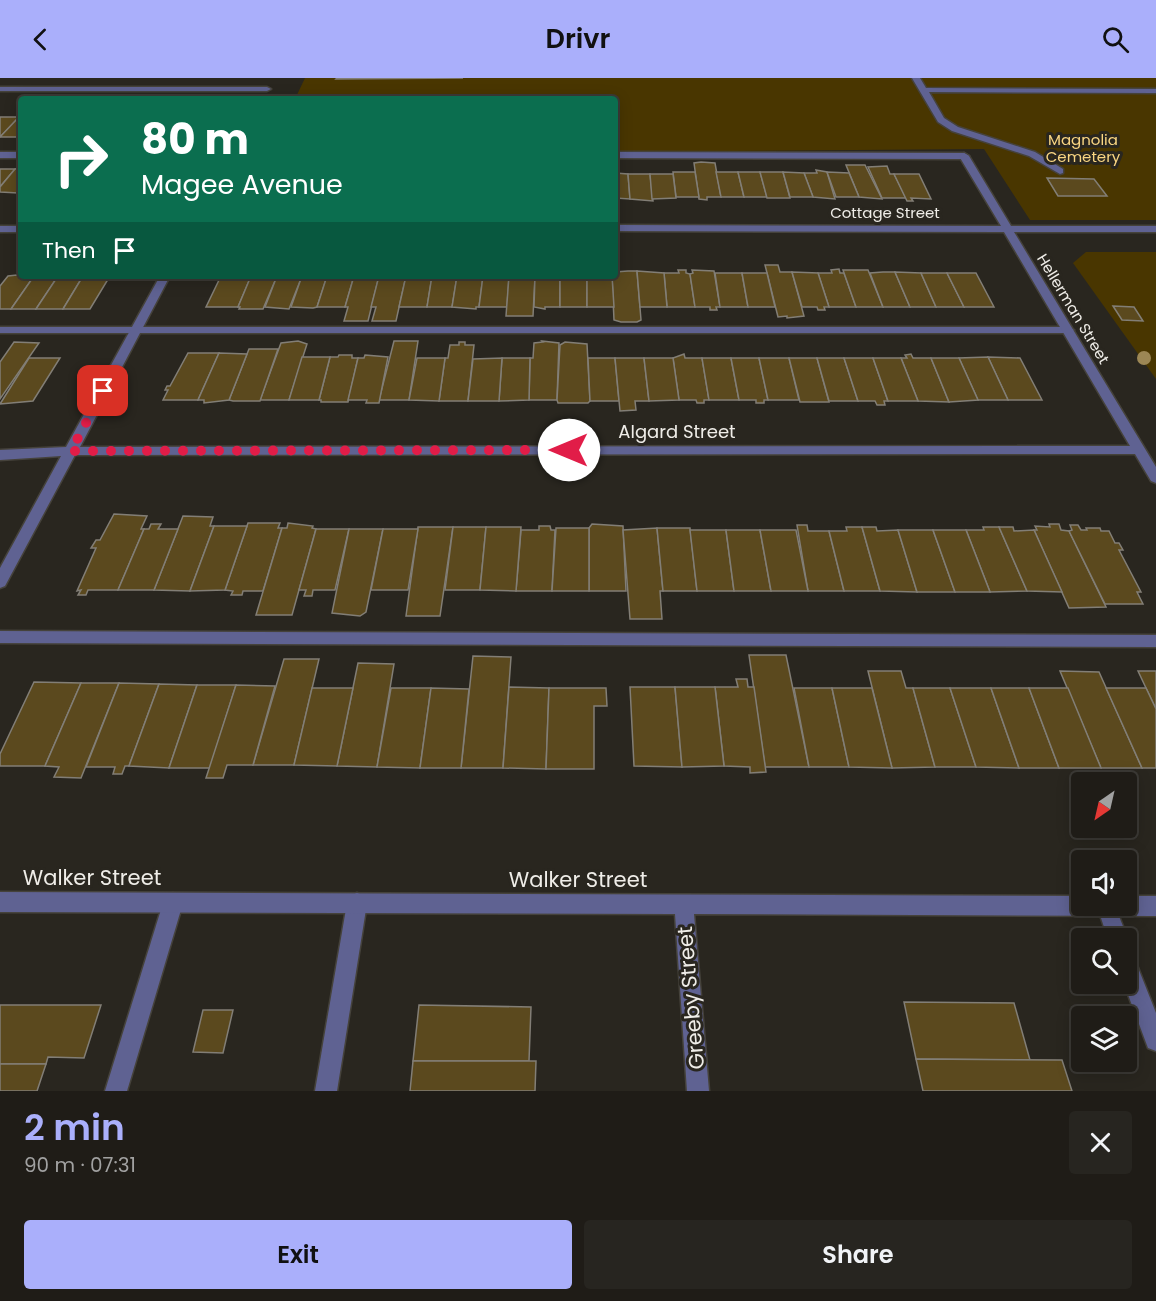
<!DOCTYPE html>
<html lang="en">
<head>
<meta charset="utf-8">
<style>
	:root { --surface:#1f1c17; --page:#272520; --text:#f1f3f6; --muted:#a1a1a1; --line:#3c3a36; --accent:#aaaffb }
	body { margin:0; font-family:Poppins,sans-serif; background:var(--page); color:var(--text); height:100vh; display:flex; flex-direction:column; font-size:22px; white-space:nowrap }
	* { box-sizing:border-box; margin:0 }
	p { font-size:20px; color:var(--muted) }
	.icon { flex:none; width:33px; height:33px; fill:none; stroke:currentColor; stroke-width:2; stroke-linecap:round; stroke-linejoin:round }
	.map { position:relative; height:1013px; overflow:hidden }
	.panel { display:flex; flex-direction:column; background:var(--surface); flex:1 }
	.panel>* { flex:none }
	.guide { position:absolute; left:18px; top:18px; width:600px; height:183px; border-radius:6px; box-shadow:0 3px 15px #0003,0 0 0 2px var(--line); background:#0b6e4f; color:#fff; overflow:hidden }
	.needle { width:39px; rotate:214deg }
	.fabs { position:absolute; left:1071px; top:694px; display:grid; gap:12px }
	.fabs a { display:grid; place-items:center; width:66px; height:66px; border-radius:6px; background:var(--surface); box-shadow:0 3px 15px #0003,0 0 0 2px var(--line); font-size:30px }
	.pin { position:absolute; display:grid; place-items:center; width:51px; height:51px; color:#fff; margin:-26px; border-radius:12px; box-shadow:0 3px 9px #0006 }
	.me { position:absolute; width:66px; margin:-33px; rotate:270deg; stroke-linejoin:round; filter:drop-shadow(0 0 4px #0008) }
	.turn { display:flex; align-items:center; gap:21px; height:126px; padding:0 24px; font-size:27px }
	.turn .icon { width:78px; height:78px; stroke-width:2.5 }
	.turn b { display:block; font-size:42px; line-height:51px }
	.then { display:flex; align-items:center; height:57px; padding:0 24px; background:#0003; gap:12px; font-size:22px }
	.round { display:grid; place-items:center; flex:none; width:63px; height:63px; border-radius:6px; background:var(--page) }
	.headline { display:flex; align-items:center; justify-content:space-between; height:102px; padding:0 24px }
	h1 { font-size:36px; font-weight:600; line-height:45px; color:var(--accent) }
	.button { display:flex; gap:12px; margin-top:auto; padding:12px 24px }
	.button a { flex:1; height:69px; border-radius:6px; background:var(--accent); color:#111; font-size:24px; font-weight:600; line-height:69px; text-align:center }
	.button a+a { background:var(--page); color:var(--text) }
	header { display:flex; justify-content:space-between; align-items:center; height:78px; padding:0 24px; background:var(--accent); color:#111; font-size:27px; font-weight:600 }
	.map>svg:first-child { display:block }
	.green { fill:#493600 }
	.building { fill:#5b491e; stroke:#827e76; stroke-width:1.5 }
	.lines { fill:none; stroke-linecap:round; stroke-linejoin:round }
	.service-casing { stroke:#45423b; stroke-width:3 }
	.minor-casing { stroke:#45423b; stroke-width:3 }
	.service { fill:#5f6292; fill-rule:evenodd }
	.minor { fill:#5f6292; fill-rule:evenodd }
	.tree { fill:#9c8755 }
	.route { stroke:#e11d48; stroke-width:10; stroke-dasharray:0 18 }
	.labels { text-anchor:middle; stroke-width:6; stroke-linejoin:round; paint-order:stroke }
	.far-park-label { font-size:15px; fill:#fad682; stroke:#29261f }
	.far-street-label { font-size:15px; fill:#efede8; stroke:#29261f }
	.street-label { font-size:18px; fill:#efede8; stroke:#29261f }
	.near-street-label { font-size:21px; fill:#efede8; stroke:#29261f }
</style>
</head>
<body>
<header><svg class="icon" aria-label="back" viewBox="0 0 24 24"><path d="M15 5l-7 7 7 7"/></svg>Drivr<svg class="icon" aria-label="search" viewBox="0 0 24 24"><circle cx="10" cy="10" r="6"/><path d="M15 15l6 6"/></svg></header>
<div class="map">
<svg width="1156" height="1013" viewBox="0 0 1156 1013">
	<rect width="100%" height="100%" fill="#29261f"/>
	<!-- green -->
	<g class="green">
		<polygon points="305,0 1156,0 1156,142 1030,142 984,71 615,74 615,21 295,21"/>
		<polygon points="1086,174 1156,174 1156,301 1073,185"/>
	</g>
	<!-- building -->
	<g class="building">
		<polygon points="337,0 463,0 336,1"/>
		<polygon points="0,39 19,39 0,59"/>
		<polygon points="19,39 21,39 21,59 0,59"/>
		<polygon points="701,84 715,85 721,119 707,119 707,122 699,121 694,85"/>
		<polygon points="846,87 865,87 882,121 859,119"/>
		<polygon points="887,88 890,96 894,96 906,120 882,120 868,89"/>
		<polygon points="0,91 15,91 0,109"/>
		<polygon points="15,91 21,91 21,111 18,115 0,114 0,109"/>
		<polygon points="816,92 827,94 835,121 813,119 804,95 817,95"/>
		<polygon points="673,94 695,94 699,119 676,119"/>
		<polygon points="716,94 738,94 744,119 721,119"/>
		<polygon points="738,94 760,94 767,119 744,119"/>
		<polygon points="760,94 783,94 790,120 767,120"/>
		<polygon points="783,94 804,95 813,119 790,119"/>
		<polygon points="827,94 849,95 859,119 836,119"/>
		<polygon points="615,95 628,96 630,121 615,120 615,123"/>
		<polygon points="628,96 650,96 653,123 630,121"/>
		<polygon points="650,96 673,96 676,120 652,121"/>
		<polygon points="894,96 919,96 931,121 911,120 913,123 907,123"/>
		<polygon points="1047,100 1094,101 1107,118 1058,118"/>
		<polygon points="765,187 778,187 780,194 792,194 804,238 787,240 787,238 778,239"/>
		<polygon points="839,191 840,195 844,195 856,229 829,229 818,195 832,195 831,192"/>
		<polygon points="678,192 686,192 686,195 690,196 695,229 667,229 664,195 679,195"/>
		<polygon points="692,192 714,193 720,229 716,229 717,232 710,232 710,229 695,229 690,196 693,195"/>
		<polygon points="843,192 868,192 883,229 856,229"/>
		<polygon points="628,193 637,193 641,242 637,244 621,244 614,242 612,198 615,198 615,194"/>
		<polygon points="637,193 664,195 667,229 640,229"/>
		<polygon points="792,194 818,195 829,229 824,229 825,232 818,232 817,229 802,229"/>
		<polygon points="883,194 895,194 910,229 883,229 870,195"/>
		<polygon points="895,194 921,195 936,229 910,229"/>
		<polygon points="715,195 742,195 748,229 720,229"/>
		<polygon points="742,195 767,195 775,229 748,229"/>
		<polygon points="921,195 947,195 964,229 936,229"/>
		<polygon points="947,195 976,195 994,229 964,229"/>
		<polygon points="17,197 34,198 11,231 0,231 0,208 8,198"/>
		<polygon points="34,198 58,198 36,231 11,231"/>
		<polygon points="58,198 83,198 63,231 36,231"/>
		<polygon points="83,198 110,198 90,231 63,231"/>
		<polygon points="221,198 251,198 238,229 206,229"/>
		<polygon points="251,198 277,198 263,231 239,231 240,229 238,229"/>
		<polygon points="277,198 302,198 289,231 265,229"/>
		<polygon points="302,198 327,198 317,229 313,230 291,229"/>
		<polygon points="327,198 354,198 345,229 317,229"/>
		<polygon points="354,198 379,198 368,243 344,243 348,229 345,229"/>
		<polygon points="379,198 406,198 396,243 372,243 376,229 371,229"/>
		<polygon points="406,198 432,198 427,229 399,229"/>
		<polygon points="432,198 457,198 452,229 427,229"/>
		<polygon points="457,198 483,198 479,229 476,229 476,231 452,229"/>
		<polygon points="483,198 509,198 507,229 479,229"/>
		<polygon points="509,198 535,198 533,238 506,238"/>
		<polygon points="535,198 560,198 560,229 545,229 545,231 534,229"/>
		<rect x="560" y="198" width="27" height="31"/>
		<polygon points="587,198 612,198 614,229 587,229"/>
		<polygon points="1113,228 1134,229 1143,243 1122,242"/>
		<polygon points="298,263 307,266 289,322 260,322 281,265"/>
		<polygon points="394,263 418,263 409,322 379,322"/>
		<polygon points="542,263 559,265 557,322 529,322 530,280 533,280 534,265 543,264"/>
		<polygon points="14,264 39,265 0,321 0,284"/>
		<polygon points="459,264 465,264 465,267 474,267 468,323 439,323 445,280 448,280 450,267 459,267"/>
		<polygon points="565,264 587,266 590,323 588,325 558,325 557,322 560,267"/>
		<polygon points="249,271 278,271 260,323 233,323 229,322"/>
		<polygon points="188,275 219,275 198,322 163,322 168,312 165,312 167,308 170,308"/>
		<polygon points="219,275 247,276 229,322 204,325 204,322 198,322"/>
		<polygon points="684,276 685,280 702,280 709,322 704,322 704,325 697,325 696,322 679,322 673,280"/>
		<polygon points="911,276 913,280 931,280 949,324 918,323 901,280 907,280 905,277"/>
		<polygon points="339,277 352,277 352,280 358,280 348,324 321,324 321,322 319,322 330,279 338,279"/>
		<polygon points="365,277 388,279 379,325 366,325 367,322 348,322 358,280 364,280"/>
		<polygon points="302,279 330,279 319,322 289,322"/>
		<polygon points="988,279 1020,280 1042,322 1008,322"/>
		<polygon points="988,279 1008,322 978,322 959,280"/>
		<polygon points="29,280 60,280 33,323 0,326"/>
		<polygon points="417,280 445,280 439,323 409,322"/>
		<polygon points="502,280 530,280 529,322 499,323"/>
		<polygon points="502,280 499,323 468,323 473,281"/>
		<polygon points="588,280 615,280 619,323 590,323"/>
		<polygon points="615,280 644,280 649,323 635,323 636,332 620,333"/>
		<polygon points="644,280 673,280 679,322 649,323"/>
		<polygon points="702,280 731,280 739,322 709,322"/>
		<polygon points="731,280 759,280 768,322 764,322 764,325 756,325 756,322 739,322"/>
		<polygon points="759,280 789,280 799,322 768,322"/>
		<polygon points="789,280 817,280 829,324 800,324"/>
		<polygon points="817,280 844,280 858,323 829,323"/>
		<polygon points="844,280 873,280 888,323 884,323 885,327 877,327 875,323 858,323"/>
		<polygon points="873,280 901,280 918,323 888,323"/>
		<polygon points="931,280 959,280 978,322 949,324"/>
		<polygon points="114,436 147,438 141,451 144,451 118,512 88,512 86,517 78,517 81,512 77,513 96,470 91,470 96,462 100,462"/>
		<polygon points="183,438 213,439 210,448 214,448 190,513 154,512"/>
		<polygon points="248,445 280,445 278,450 282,450 263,513 243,513 242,517 231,517 233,513 225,512"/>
		<polygon points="288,445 313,448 312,450 316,451 292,537 256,537 282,450 287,450"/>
		<polygon points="151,446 161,446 158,451 178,451 154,512 118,512 144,451 149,451"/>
		<polygon points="592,446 623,448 626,513 589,513 589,450"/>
		<polygon points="1049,446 1059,446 1061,452 1069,453 1106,529 1069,530 1034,452 1037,452 1035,448 1050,449"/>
		<polygon points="797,447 807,447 808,453 829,453 844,513 808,513"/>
		<polygon points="1070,447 1078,447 1081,452 1087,452 1086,450 1100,450 1101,453 1109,453 1115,465 1119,465 1123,472 1119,472 1141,514 1137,514 1143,526 1105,526 1069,453 1072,452"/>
		<polygon points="214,448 247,448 225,512 190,513"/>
		<polygon points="539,448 550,448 551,452 555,452 552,513 516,513 521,452 539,452"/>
		<polygon points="418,449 453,449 440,538 406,538"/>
		<polygon points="453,449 486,449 480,512 445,512"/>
		<polygon points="486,449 521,449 516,513 480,512"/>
		<polygon points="846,449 862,449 880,513 844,513 829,453 847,453"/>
		<polygon points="862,449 876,449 877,453 898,452 917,514 880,513"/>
		<polygon points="983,449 999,449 1027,513 990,514 966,452 984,452"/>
		<polygon points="999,449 1013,449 1014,453 1034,452 1062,514 1027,513"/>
		<polygon points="556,450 589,450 589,513 552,513"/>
		<polygon points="657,450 663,513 660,513 662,541 630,541 623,452"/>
		<polygon points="657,450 690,450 697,513 663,513"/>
		<polygon points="316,451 349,451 335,512 313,512 312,518 304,518 306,512 299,512"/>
		<polygon points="349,451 383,451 366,534 360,538 332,535"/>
		<polygon points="383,451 418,451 408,512 371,512"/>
		<polygon points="690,452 726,452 734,513 697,513"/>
		<polygon points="726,452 760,452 771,513 734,513"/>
		<polygon points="760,452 796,452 808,513 771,513"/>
		<polygon points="898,452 933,452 955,514 917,514"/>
		<polygon points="933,452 966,452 990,514 955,514"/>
		<polygon points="749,577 786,577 809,689 765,689"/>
		<polygon points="473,578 511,579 503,690 461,690"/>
		<polygon points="284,581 319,581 294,687 253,687"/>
		<polygon points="358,585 394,586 377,689 337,688"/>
		<polygon points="868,593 901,593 906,610 913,610 935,689 892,690"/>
		<polygon points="1060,593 1099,594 1142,690 1101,690"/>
		<polygon points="1138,593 1156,593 1156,631 1146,610"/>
		<polygon points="736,601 747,601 748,609 754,609 766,694 750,695 750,689 724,688 715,609 738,609"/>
		<polygon points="34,604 81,605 45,688 0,688 0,676"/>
		<polygon points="81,605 119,605 81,700 54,699 59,689 45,688"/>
		<polygon points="119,605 159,606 129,688 125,688 122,696 113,696 115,689 86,689"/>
		<polygon points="159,606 197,607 169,690 129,688"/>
		<polygon points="197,607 236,607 210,690 169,690"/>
		<polygon points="236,607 275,608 253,687 227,687 223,700 206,700"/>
		<polygon points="509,609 549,610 546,691 503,690"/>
		<polygon points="630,609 675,609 682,689 634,688"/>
		<polygon points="675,609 715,609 724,688 682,689"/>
		<polygon points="312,610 353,610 337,688 294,687"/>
		<polygon points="391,610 431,610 420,690 377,689"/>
		<polygon points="431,610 469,611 461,690 420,690"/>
		<polygon points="549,610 606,610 607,628 594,628 594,691 546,691"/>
		<polygon points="794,610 832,610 849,689 809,689"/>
		<polygon points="832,610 872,610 892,690 849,689"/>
		<polygon points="913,610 950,610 976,689 935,689"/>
		<polygon points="950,610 991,610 1019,690 976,689"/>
		<polygon points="991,610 1029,610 1059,690 1019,690"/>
		<polygon points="1029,610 1068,610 1101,690 1059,690"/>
		<polygon points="1106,610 1146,610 1156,631 1156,690 1142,690"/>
		<polygon points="904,924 1014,925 1030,982 916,981"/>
		<polygon points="0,927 101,927 84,980 48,979 46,986 0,986"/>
		<polygon points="419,927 531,929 529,983 413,983"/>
		<polygon points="203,932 233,932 223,975 193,974"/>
		<polygon points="916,981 1062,982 1072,1013 923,1013"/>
		<polygon points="413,983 536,983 535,1013 410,1013"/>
		<polygon points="0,986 46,986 37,1013 0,1013"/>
	</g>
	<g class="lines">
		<defs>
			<g id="service">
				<polygon points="912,0 920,0 926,10 1156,11 1156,15 929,14 944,40 958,49 1035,74 1063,91 1063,95 1060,96 1029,78 952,53 938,44"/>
				<rect x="0" y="74" width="21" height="6"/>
				<polygon points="615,74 964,75 969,78 964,81 615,80"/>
				<polygon points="0,249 1068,249 1074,252 1068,255 0,255"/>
				<polygon points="0,553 1156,557 1156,569 0,565"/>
				<polygon points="173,815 180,818 183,825 127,1013 105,1013 163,825 166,818"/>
				<polygon points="357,815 364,818 367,825 337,1013 315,1013 347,825 350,818"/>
				<polygon points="1097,828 1115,828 1128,861 1126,865 1126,861 1108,861"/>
				<polygon points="1126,874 1133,877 1156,935 1156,973 1148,970 1124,906 1126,906"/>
			</g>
			<g id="minor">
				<polygon points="0,9 267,9 271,11 267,13 0,13"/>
				<polygon points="964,75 969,78 1011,148 1156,148 1156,154 1014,154 1156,389 1156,405 1151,403 1135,376 75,377 5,508 0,510 0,490 61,378 0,382 0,372 66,369 160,198 170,198 80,369 1130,368 1004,154 615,153 615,147 1001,148 959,78"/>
				<rect x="0" y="148" width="21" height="6"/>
				<polygon points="0,814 1082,818 1082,828 1126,828 1126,818 1156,818 1156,838 694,836 709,1013 687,1013 675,836 0,834"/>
			</g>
		</defs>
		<!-- service casing -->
		<use href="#service" class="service-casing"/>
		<!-- minor casing -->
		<use href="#minor" class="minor-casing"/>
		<!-- service -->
		<use href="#service" class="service"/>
		<!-- minor -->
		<use href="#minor" class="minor"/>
	</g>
	<!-- trees -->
	<circle class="tree" cx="1144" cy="280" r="7"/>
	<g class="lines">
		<!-- route -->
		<polyline class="route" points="103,313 71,373 569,372"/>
	</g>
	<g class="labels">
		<!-- far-park labels -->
		<g class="far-park-label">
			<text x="1083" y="67">Magnolia<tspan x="1083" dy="17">Cemetery</tspan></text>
		</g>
		<!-- far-street labels -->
		<g class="far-street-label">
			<text x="885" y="140">Cottage Street</text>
			<text transform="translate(1073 231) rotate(59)" y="5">Hellerman Street</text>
		</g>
		<!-- street labels -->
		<g class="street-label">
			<text x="677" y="360">Algard Street</text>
		</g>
		<!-- near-street labels -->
		<g class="near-street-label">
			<text x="92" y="807">Walker Street</text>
			<text x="578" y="809">Walker Street</text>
			<text transform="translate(691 920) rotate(-95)" y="7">Greeby Street</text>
		</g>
	</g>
</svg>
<div class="fabs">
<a><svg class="needle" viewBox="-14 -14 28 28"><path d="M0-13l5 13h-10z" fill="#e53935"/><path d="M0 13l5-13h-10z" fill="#a1a1a1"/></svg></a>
<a><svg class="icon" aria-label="sound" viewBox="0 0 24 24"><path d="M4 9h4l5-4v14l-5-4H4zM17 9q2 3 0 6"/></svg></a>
<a><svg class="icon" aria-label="search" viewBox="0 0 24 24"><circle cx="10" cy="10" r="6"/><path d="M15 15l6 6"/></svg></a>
<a><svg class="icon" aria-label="layers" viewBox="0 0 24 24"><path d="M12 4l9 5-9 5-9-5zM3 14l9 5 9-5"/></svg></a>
</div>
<div class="pin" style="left:103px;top:313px;background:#d93025"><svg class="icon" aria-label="arrive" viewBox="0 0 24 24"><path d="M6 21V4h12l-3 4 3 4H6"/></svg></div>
<svg class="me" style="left:569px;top:372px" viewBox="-20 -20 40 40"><circle r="19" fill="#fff"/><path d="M0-13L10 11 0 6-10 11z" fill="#e11d48"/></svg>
<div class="guide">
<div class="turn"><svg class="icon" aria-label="right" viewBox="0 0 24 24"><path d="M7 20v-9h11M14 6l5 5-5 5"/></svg><div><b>80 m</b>Magee Avenue</div></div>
<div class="then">Then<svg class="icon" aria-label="arrive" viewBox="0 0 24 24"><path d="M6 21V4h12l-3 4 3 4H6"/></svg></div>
</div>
</div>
<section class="panel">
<div class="headline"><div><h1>2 min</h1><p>90 m · 07:31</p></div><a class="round"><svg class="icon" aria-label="close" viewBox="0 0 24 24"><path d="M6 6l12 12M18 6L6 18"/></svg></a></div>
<div class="button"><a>Exit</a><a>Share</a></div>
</section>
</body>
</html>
